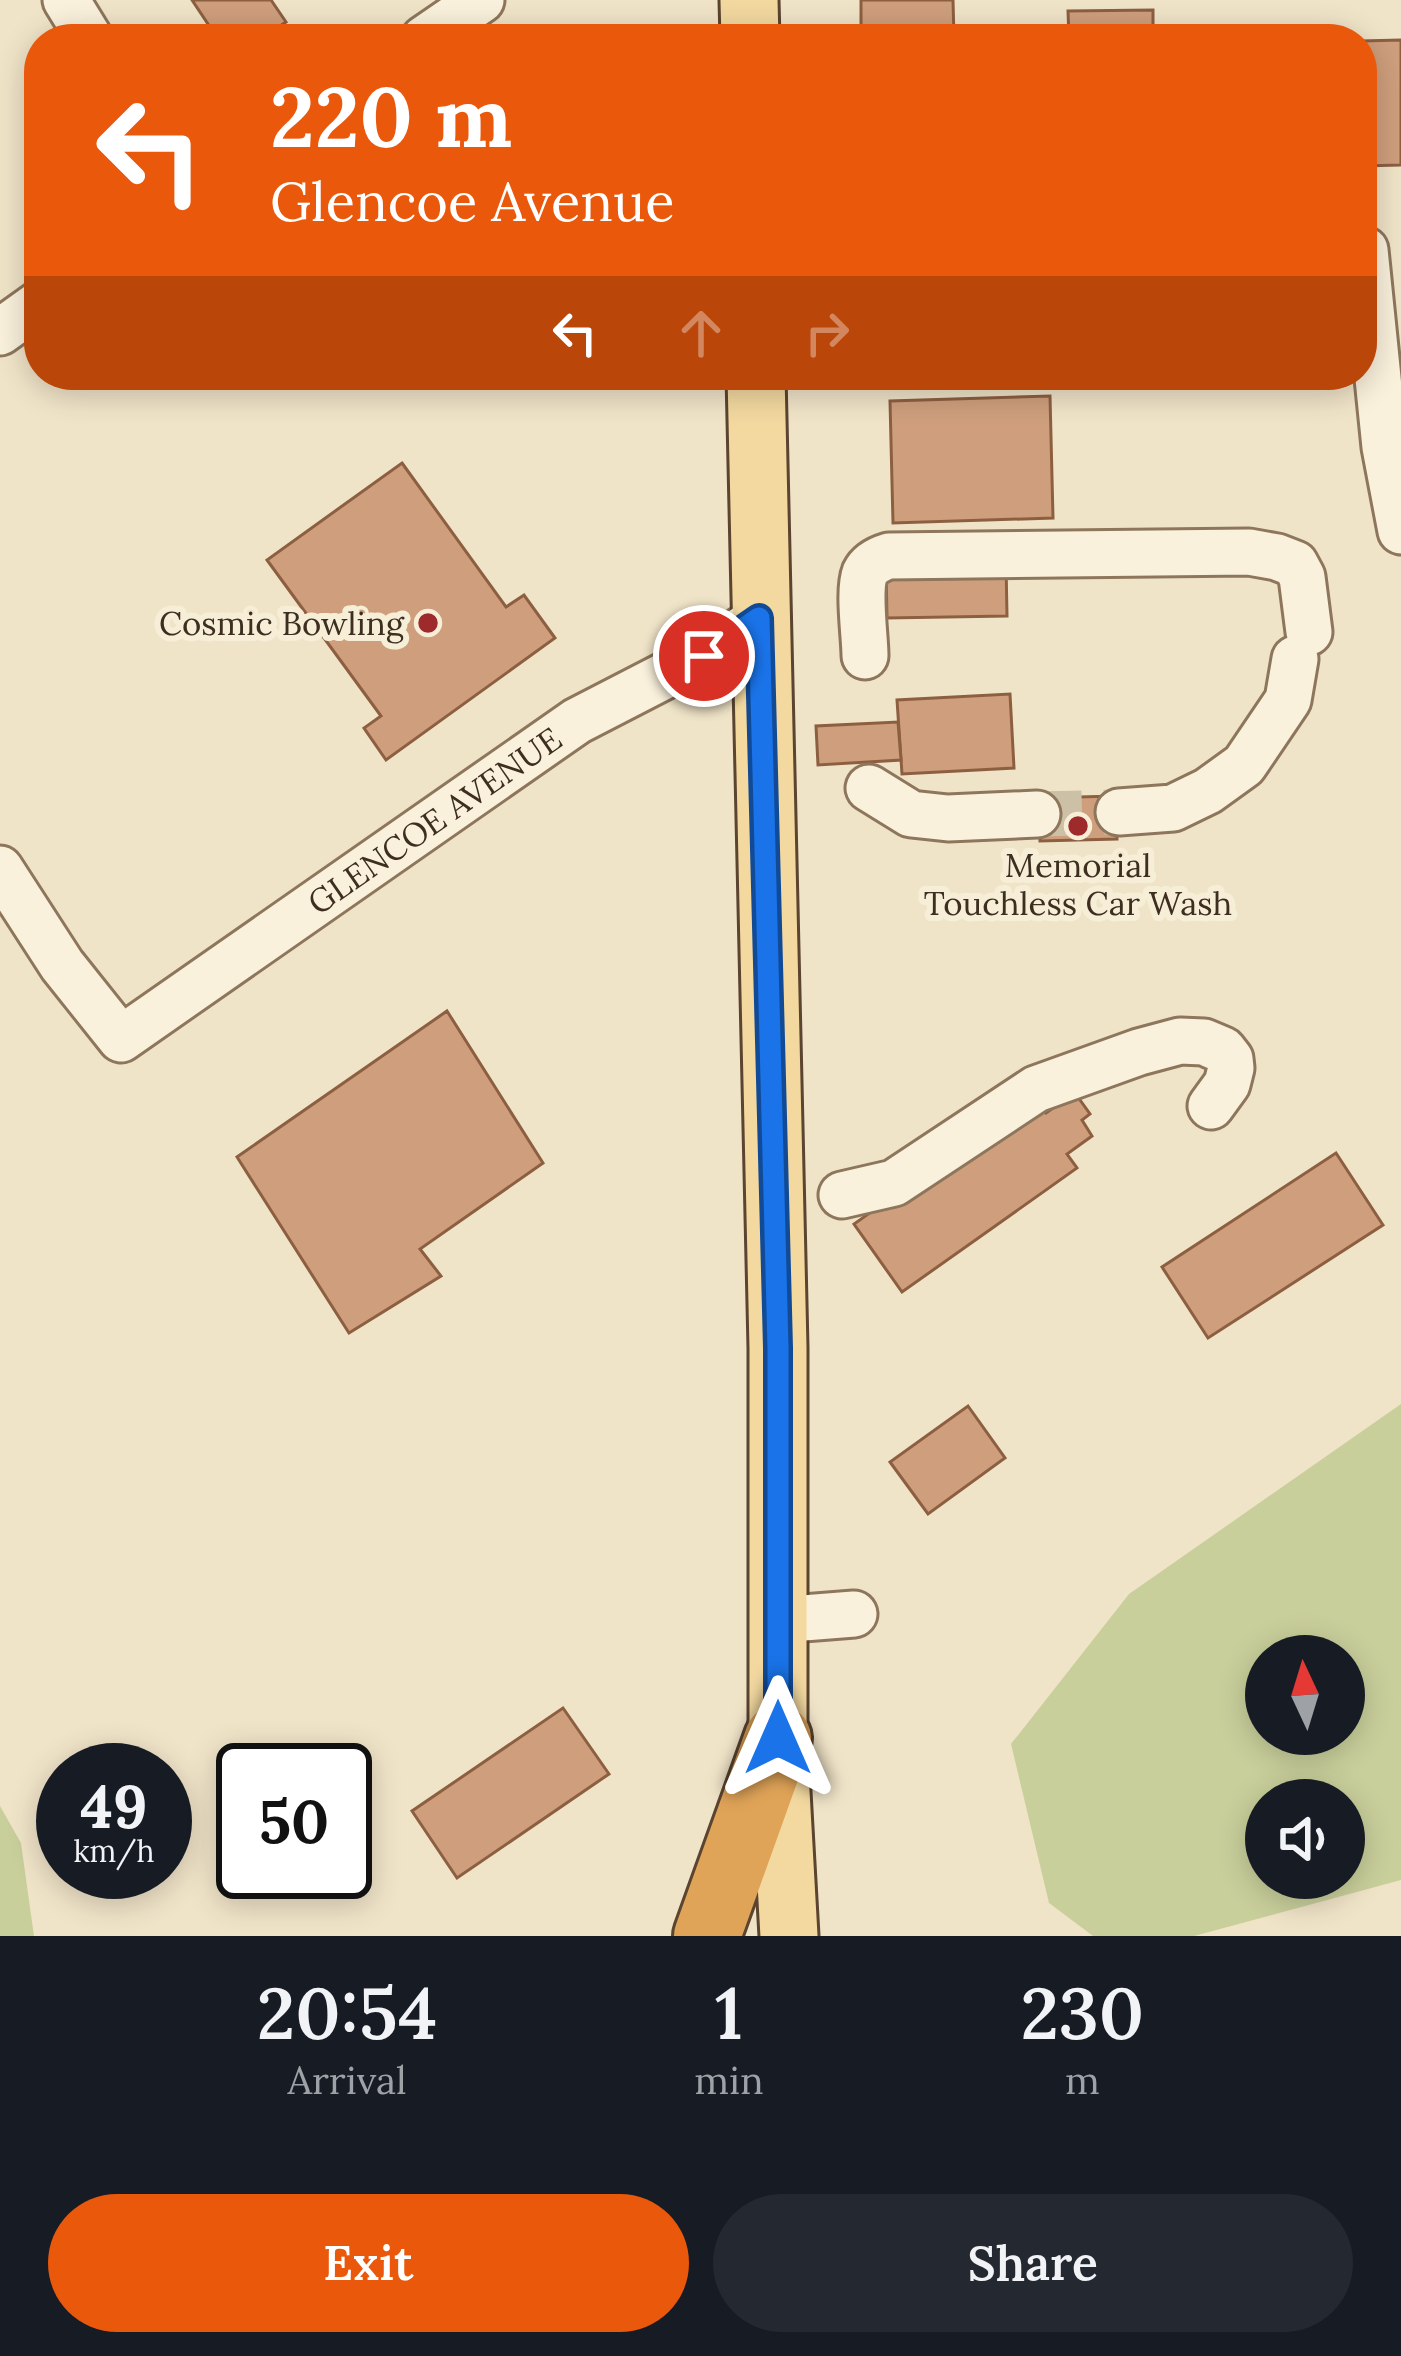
<!DOCTYPE html>
<html lang="en">
<head>
<meta charset="utf-8">
<style>
	:root { --surface:#171b24; --page:#242831; --text:#f1f3f6; --muted:#9ea1a6; --accent:#ea580c }
	body { margin:0; font-family:Lora,serif; background:var(--page); color:var(--text); height:100vh; display:flex; flex-direction:column; font-size:45px; white-space:nowrap }
	* { box-sizing:border-box; margin:0 }
	p { font-size:39px; color:var(--muted) }
	.icon { flex:none; width:66px; height:66px; fill:none; stroke:currentColor; stroke-width:2; stroke-linecap:round; stroke-linejoin:round }
	.map { position:relative; height:1936px; overflow:hidden }
	.drawer { display:flex; flex-direction:column; background:var(--surface); flex:1 }
	.drawer>* { flex:none }
	.top-card { position:absolute; left:24px; top:24px; width:1353px; height:366px; border-radius:48px; box-shadow:0 6px 30px #0003; background:#ea580c; color:#fff; overflow:hidden }
	.needle { width:78px; rotate:356deg }
	.tools { position:absolute; left:1245px; top:1635px; display:grid; gap:24px }
	.tools a { display:grid; place-items:center; width:120px; height:120px; border-radius:50%; background:var(--surface); box-shadow:0 6px 30px #0003; font-size:60px }
	.speed { position:absolute; left:36px; top:1743px; display:flex; gap:24px; font-size:60px; font-weight:700; text-align:center }
	.speed>* { display:grid; place-content:center; width:156px; height:156px; border-radius:50%; background:var(--surface); box-shadow:0 6px 30px #0003; line-height:1 }
	.speed small { font-size:30px; font-weight:400 }
	.speed .limit { border:6px solid #111; border-radius:18px; background:#fff; color:#111 }
	.pin { position:absolute; display:grid; place-items:center; width:102px; height:102px; color:#fff; margin:-51px; border:6px solid #fff; border-radius:50%; box-shadow:0 3px 12px #0007 }
	.me { position:absolute; width:132px; margin:-66px; rotate:0deg; stroke-linejoin:round; filter:drop-shadow(0 0 9px #0008) }
	.turn { display:flex; align-items:center; gap:42px; height:252px; padding:0 48px; font-size:54px }
	.turn .icon { width:156px; height:156px; stroke-width:2.5 }
	.turn b { display:block; font-size:84px; line-height:102px }
	.lanes { display:flex; align-items:center; height:114px; padding:0 48px; background:#0003; justify-content:center; gap:60px; direction:ltr }
	.lanes .off { opacity:.35 }
	.eta { display:flex; justify-content:space-evenly; align-items:center; height:204px; text-align:center }
	.eta b { font-size:72px; font-weight:600; line-height:84px }
	.action { display:flex; gap:24px; margin-top:auto; padding:24px 48px }
	.action a { flex:1; height:138px; border-radius:72px; background:var(--accent); color:#fff; font-size:48px; font-weight:600; line-height:138px; text-align:center }
	.action a+a { background:var(--page); color:var(--text) }
	.map>svg:first-child { display:block }
	.green { fill:#c9cf9b; fill-rule:evenodd }
	.building { fill:#cf9f7d; stroke:#8d5f41; stroke-width:3 }
	.lines { fill:none; stroke-linecap:round; stroke-linejoin:round }
	.minor-tunnel { stroke:#ccc0a6; stroke-width:45; stroke-dasharray:45 22; stroke-linecap:butt }
	.minor-casing { stroke:#8d765c; stroke-width:51 }
	.major-casing { stroke:#5b4430; stroke-width:63 }
	.highway-casing { stroke:#5b4430; stroke-width:72 }
	.minor { stroke:#faf1dc; stroke-width:45 }
	.major { stroke:#f3d9a0; stroke-width:57 }
	.highway { stroke:#e0a458; stroke-width:66 }
	.route-casing { stroke:#114b97; stroke-width:30 }
	.route { stroke:#1a73e8; stroke-width:21 }
	.poi-dot { fill:#9e2a2b; stroke:#f7eed8; stroke-width:4.5 }
	.labels { text-anchor:middle; stroke-width:12; stroke-linejoin:round; paint-order:stroke }
	.poi-label { font-size:33px; fill:#3d2e20; stroke:#f7eed8; text-anchor:end }
	.street-label { font-size:33px; fill:#3d2e20; stroke:#f7eed8 }
</style>
</head>
<body>
<div class="map">
<svg width="1401" height="1936" viewBox="0 0 1401 1936">
	<rect width="100%" height="100%" fill="#f0e4c8"/>
	<!-- green -->
	<g class="green">
		<path d="M1401,1404V1880L1194,1936H1093L1049,1903L1011,1744L1129,1594ZM1266,1656H1344V1734H1266ZM1266,1800H1344V1878H1266Z"/>
		<polygon points="0,1806 21,1843 34,1936 0,1936"/>
	</g>
	<!-- building -->
	<g class="building">
		<polygon points="192,0 271,0 286,22 260,39 218,39"/>
		<polygon points="861,0 953,0 954,39 861,39"/>
		<polygon points="1153,10 1153,39 1069,39 1068,11"/>
		<polygon points="1401,40 1401,165 1362,166 1362,41"/>
		<polygon points="1050,396 1053,518 893,523 890,401"/>
		<polygon points="402,463 506,607 524,595 555,638 386,760 364,728 381,716 267,560"/>
		<polygon points="1006,563 1007,616 887,618 886,566"/>
		<polygon points="1010,694 1014,768 902,774 897,700"/>
		<polygon points="898,722 901,760 818,765 816,726"/>
		<polygon points="1116,796 1117,839 1040,841 1039,798"/>
		<polygon points="447,1011 543,1163 420,1249 441,1276 349,1333 237,1157"/>
		<polygon points="1075,1093 1090,1114 1082,1120 1092,1136 1067,1154 1077,1168 902,1292 854,1224 1034,1097 1046,1113"/>
		<polygon points="1336,1153 1383,1225 1208,1338 1162,1267"/>
		<polygon points="968,1406 1005,1458 928,1514 890,1462"/>
		<polygon points="563,1708 609,1774 457,1878 412,1811"/>
	</g>
	<g class="lines">
		<!-- minor-tunnel -->
		<polyline class="minor-tunnel" points="1037,814 1119,812"/>
		<defs>
			<g id="minor">
				<polyline points="66,0 90,39"/>
				<polyline points="424,39 481,0"/>
				<polyline points="1365,250 1385,447 1401,531"/>
				<polyline points="0,332 39,304"/>
				<path d="M865,656C865,636 858,591 865,573C870,563 879,559 889,556L1249,552L1277,557L1295,564L1302,577L1309,632"/>
				<polyline points="869,788 911,814 948,818 1037,814"/>
				<polyline points="1119,812 1173,808 1208,791 1244,765 1288,700 1295,659"/>
				<path id="s1" d="M0,869L62,965L121,1039L577,721L703,656L759,618"/>
				<polyline points="842,1195 894,1183 1036,1089 1139,1052 1180,1041 1204,1042 1223,1050 1230,1059 1231,1068 1227,1084 1211,1106"/>
				<polyline points="778,1620 854,1614"/>
			</g>
			<g id="major">
				<polyline points="749,0 750,39"/>
				<polyline points="756,375 778,1348 778,1738 789,1936"/>
			</g>
			<polyline id="highway" points="707,1936 778,1738"/>
		</defs>
		<!-- minor casing -->
		<use href="#minor" class="minor-casing"/>
		<!-- major casing -->
		<use href="#major" class="major-casing"/>
		<!-- highway casing -->
		<use href="#highway" class="highway-casing"/>
		<!-- minor -->
		<use href="#minor" class="minor"/>
		<!-- major -->
		<use href="#major" class="major"/>
		<!-- highway -->
		<use href="#highway" class="highway"/>
	</g>
	<g class="lines">
		<defs>
			<polyline id="route" points="704,656 759,618 778,1348 778,1738"/>
		</defs>
		<!-- route casing -->
		<use href="#route" class="route-casing"/>
		<!-- route -->
		<use href="#route" class="route"/>
	</g>
	<!-- markers -->
	<g class="poi-dot">
		<circle cx="428" cy="623" r="12"/>
		<circle cx="1078" cy="826" r="12"/>
	</g>
	<g class="labels">
		<!-- poi labels -->
		<g class="poi-label">
			<text x="404" y="635">Cosmic Bowling</text>
			<text x="1078" y="877" text-anchor="middle">Memorial<tspan x="1078" dy="38">Touchless Car Wash</tspan></text>
		</g>
		<!-- street labels -->
		<g class="street-label">
			<text dy="12" stroke="none"><textPath href="#s1" startOffset="591">GLENCOE AVENUE</textPath></text>
		</g>
	</g>
</svg>
<div class="tools">
<a><svg class="needle" viewBox="-14 -14 28 28"><path d="M0-13l5 13h-10z" fill="#e53935"/><path d="M0 13l5-13h-10z" fill="#9ea1a6"/></svg></a>
<a><svg class="icon" aria-label="sound" viewBox="0 0 24 24"><path d="M4 9h4l5-4v14l-5-4H4zM17 9q2 3 0 6"/></svg></a>
</div>
<div class="speed"><div>49<small>km/h</small></div><div class="limit">50</div></div>
<div class="pin" style="left:704px;top:656px;background:#d93025"><svg class="icon" aria-label="arrive" viewBox="0 0 24 24"><path d="M6 21V4h12l-3 4 3 4H6"/></svg></div>
<svg class="me" style="left:778px;top:1738px" viewBox="-20 -20 40 40"><path d="M0-17L14 15 0 8-14 15z" fill="#1a73e8" stroke="#fff" stroke-width="4"/></svg>
<div class="top-card">
<div class="turn"><svg class="icon" aria-label="left" viewBox="0 0 24 24"><path d="M17 20v-9H6M10 6l-5 5 5 5"/></svg><div><b>220 m</b>Glencoe Avenue</div></div>
<div class="lanes"><svg class="icon" aria-label="left" viewBox="0 0 24 24"><path d="M17 20v-9H6M10 6l-5 5 5 5"/></svg><svg class="icon off" aria-label="ahead" viewBox="0 0 24 24"><path d="M12 20V5M6 11l6-6 6 6"/></svg><svg class="icon off" aria-label="right" viewBox="0 0 24 24"><path d="M7 20v-9h11M14 6l5 5-5 5"/></svg></div>
</div>
</div>
<section class="drawer">
<div class="eta">
<div><b>20:54</b><p>Arrival</p></div>
<div><b>1</b><p>min</p></div>
<div><b>230</b><p>m</p></div>
</div>
<div class="action"><a>Exit</a><a>Share</a></div>
</section>
</body>
</html>
